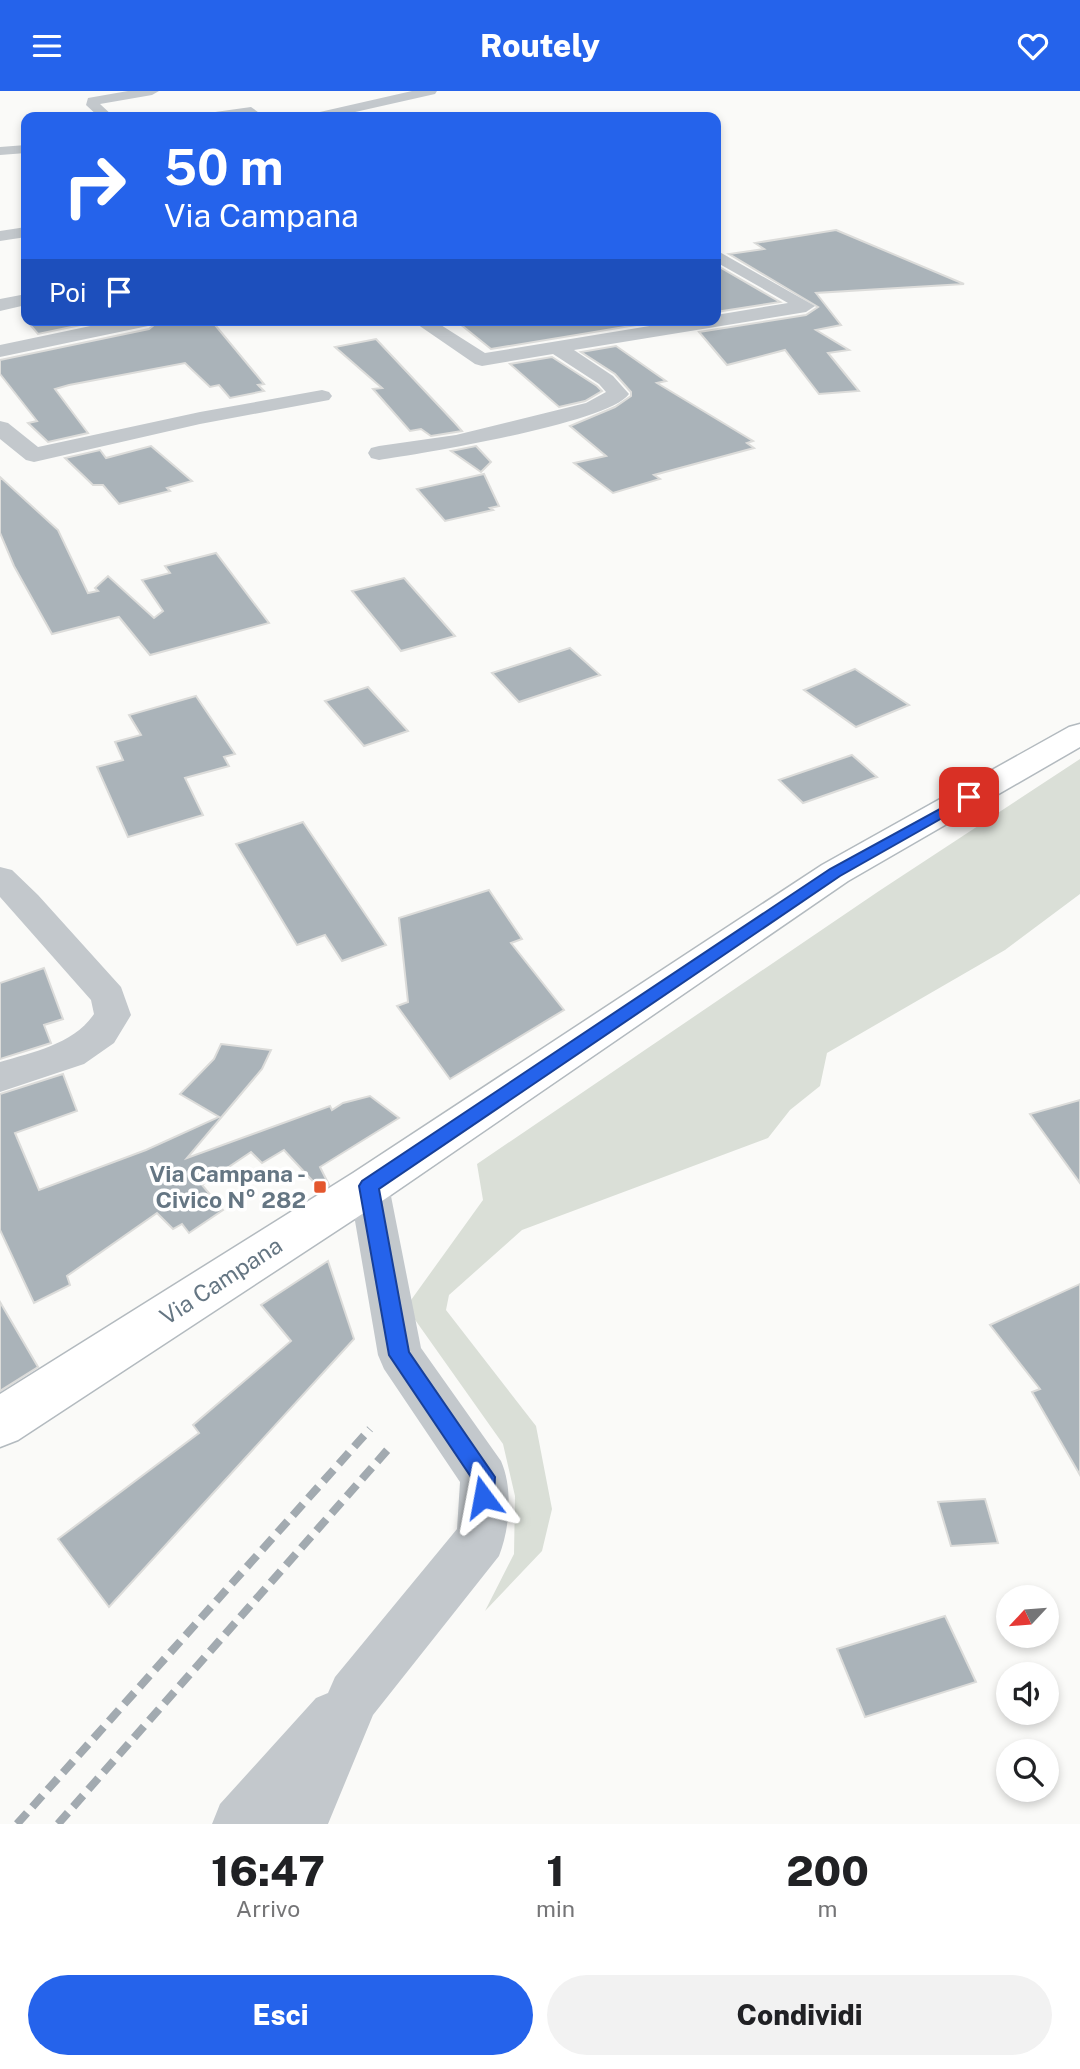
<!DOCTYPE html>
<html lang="it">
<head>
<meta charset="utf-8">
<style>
	:root { --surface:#fff; --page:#f2f2f2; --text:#202124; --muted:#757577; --accent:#2563eb }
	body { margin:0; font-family:"Public Sans",sans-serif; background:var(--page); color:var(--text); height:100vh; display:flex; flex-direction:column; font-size:26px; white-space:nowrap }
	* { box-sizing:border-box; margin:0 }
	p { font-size:23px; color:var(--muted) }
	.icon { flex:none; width:38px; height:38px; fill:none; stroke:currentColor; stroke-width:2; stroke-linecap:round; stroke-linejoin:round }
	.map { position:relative; height:1733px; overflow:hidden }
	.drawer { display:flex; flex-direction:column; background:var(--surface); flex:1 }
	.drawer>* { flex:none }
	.guide { position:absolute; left:21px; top:21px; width:700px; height:214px; border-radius:14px; box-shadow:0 4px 10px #0003; background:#2563eb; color:#fff; overflow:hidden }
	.needle { width:46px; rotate:244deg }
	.tools { position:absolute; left:996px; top:1494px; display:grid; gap:14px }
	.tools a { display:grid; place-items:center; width:63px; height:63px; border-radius:50%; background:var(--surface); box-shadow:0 4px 10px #0003; font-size:35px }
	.pin { position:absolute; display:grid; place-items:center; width:60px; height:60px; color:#fff; margin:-30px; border-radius:14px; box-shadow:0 4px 10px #0006 }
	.me { position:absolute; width:77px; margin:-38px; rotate:347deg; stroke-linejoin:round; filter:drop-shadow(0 0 5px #0008) }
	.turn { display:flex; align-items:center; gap:24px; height:147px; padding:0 28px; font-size:32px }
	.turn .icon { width:91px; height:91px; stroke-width:2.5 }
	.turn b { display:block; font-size:49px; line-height:60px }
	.then { display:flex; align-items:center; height:66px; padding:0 28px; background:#0003; gap:14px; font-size:26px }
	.eta { display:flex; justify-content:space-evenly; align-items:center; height:119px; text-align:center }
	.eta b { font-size:42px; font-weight:800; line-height:49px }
	.cta { display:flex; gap:14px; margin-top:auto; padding:14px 28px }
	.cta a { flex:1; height:80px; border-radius:42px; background:var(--accent); color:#fff; font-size:28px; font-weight:800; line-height:80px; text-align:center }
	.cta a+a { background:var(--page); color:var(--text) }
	header { display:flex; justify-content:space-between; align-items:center; height:91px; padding:0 28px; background:var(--accent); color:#fff; font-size:32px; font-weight:800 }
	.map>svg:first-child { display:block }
	.green { fill:#dadfd7 }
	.building { fill:#aab3b9; stroke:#dcdcda; stroke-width:2 }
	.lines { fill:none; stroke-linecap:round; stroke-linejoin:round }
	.secondary-casing { stroke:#b3babf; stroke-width:3 }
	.minor { fill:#c3c8cc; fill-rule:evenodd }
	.secondary { fill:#fff; fill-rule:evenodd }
	.rail { stroke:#a2aab0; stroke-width:8; stroke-dasharray:15 8; stroke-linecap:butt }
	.route { fill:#2563eb; stroke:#184099; stroke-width:2 }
	.poi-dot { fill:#e4572e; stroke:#fff; stroke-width:2.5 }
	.labels { text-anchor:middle; stroke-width:7; stroke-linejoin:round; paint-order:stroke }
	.poi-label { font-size:23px; font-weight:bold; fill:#657683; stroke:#fff; text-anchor:end }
	.street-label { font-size:23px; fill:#657683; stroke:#fff }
</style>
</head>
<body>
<header><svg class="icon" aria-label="menu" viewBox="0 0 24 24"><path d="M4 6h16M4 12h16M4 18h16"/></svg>Routely<svg class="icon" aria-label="heart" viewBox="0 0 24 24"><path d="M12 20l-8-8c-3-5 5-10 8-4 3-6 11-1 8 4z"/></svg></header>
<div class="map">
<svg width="1080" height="1733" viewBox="0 0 1080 1733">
	<rect width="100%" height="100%" fill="#fafaf8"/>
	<!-- green -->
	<polygon class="green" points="1080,668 1080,803 1005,859 827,962 820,995 790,1019 768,1047 522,1139 449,1204 446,1219 536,1335 552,1418 542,1460 485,1520 514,1463 515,1405 503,1353 406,1216 483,1109 477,1073 879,800"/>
	<!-- building -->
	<g class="building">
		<polygon points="836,139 964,193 816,202 841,234 816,239 849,259 828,262 859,300 819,303 785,259 727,274 699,241 806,224 818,216 729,163 764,158 755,152"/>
		<polygon points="716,174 780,211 716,221"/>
		<polygon points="26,229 105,229 38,243"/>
		<polygon points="160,229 211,229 264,293 258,294 264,300 230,307 219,294 210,296 185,272 69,294 55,298 88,342 48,351 28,332 37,330 0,283 0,269 149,238"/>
		<polygon points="455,229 661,229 661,230 491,258"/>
		<polygon points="376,248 454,331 462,340 431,345 421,338 410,340 373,298 382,297 335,256"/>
		<polygon points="616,255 666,290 657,292 753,350 747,352 754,357 654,384 660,388 613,402 574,372 606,365 570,335 615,316 631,305 631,301 615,283 581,261"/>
		<polygon points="552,266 597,295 602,300 585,310 559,316 510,273"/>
		<polygon points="151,355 192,390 167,397 170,400 119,413 103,394 93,394 65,367 100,359 106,367"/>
		<polygon points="476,355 491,371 481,381 451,360"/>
		<polygon points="484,383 499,415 490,417 493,419 445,430 417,398"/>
		<polygon points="0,386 58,439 88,502 98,500 95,497 108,485 154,527 163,520 142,489 170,482 165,475 216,462 269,532 150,564 119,526 52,543 14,475 0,442"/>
		<polygon points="404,487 455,545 401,560 352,500"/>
		<polygon points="570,557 600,584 519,611 492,582"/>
		<polygon points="855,578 909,614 856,636 804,599"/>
		<polygon points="368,596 408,640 364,655 325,610"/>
		<polygon points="196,605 235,663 224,666 229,675 185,687 203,724 128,746 97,676 123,669 115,651 141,644 129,624"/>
		<polygon points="852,664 877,686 803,712 779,689"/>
		<polygon points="303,731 386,854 342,870 325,844 297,854 236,753"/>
		<polygon points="489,799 522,848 511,852 564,919 450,988 397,915 408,911 399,827"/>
		<polygon points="44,877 63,928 44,934 51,952 0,968 0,892"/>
		<polygon points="221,953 271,959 262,978 187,1067 330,1015 332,1019 343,1012 370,1005 399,1027 320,1076 329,1094 321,1099 284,1059 262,1072 251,1061 202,1094 223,1119 189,1142 182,1133 173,1138 157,1122 67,1185 70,1194 34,1212 0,1139 0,1003 63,983 77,1020 15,1042 39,1099 146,1059 219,1026 180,1003 214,968"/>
		<polygon points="1080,1009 1080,1092 1030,1023"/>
		<polygon points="328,1170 354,1248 109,1516 58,1448 199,1342 193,1334 291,1250 261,1214"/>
		<polygon points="1080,1193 1080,1384 1032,1301 1040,1298 990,1234"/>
		<polygon points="0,1211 38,1276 0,1300"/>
		<polygon points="985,1408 998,1452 951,1455 938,1411"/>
		<polygon points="945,1525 976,1591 865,1626 837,1558"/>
	</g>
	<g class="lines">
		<defs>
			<polygon id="secondary" points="1080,633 1080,656 848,790 385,1108 18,1349 0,1356 0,1303 353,1082 822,774 1069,636"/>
		</defs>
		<!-- secondary casing -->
		<use href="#secondary" class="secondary-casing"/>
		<!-- minor -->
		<g class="minor">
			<polygon points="128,0 159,0 152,4 100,13 114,26 99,26 86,14 88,7"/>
			<polygon points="412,0 437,0 435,3 333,26 309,26 311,23"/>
			<polygon points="251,16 265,26 201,26 208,22"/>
			<polygon points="26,54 26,62 0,64 0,56"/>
			<polygon points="26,136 26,146 0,150 0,140"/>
			<path d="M716,159L815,215L806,221L574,259L613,285L629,303C609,332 421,363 379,369L371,367L368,362L371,357L379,355L456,344L586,312L606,301L599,293L553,263L482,275L475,273L411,229H433L485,262L686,229H716V224L788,212L716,171Z"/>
			<polygon points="26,203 26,214 0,220 0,208"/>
			<polygon points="119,229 157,229 148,235 0,266 0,254"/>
			<polygon points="322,299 329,301 332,305 329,309 200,333 34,371 26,369 0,348 0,330 8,332 38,356 200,321"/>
			<path d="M0,776L12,779L38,804L121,896L131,924L114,952L84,973L0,1001V971C33,961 74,953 94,923L91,909L0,806Z"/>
			<path d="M369,1078L383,1083L389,1095L421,1257L501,1370C513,1397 510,1437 499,1465L373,1624L328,1733H212L220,1713L316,1607L328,1602L335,1586L457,1438L460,1391L384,1278L378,1264L349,1095L355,1083Z"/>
		</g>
		<!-- secondary -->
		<use href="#secondary" class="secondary"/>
		<!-- rail -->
		<g class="rail">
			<polyline points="17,1733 370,1338"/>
			<polyline points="58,1733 390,1356"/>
		</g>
	</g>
	<!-- route -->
	<polygon class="route" points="969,702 974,703 974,709 840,785 379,1098 409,1261 495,1386 494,1406 491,1414 483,1417 475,1414 472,1406 473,1389 389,1264 359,1095 362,1090 830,778"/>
	<!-- markers -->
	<rect class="poi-dot" x="313" y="1089" width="14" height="14" rx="3.5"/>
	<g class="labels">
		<!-- poi labels -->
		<g class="poi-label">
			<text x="306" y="1091">Via Campana -<tspan x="306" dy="26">Civico N° 282</tspan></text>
		</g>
		<!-- street labels -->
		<g class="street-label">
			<text transform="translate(221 1190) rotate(-33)" y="8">Via Campana</text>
		</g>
	</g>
</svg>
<div class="tools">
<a><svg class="needle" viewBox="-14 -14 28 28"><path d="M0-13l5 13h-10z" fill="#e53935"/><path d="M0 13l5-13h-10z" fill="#757577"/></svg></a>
<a><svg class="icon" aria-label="sound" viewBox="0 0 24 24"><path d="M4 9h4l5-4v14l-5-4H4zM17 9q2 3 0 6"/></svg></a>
<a><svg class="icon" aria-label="search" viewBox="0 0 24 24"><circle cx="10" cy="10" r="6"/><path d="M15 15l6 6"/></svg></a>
</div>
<div class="pin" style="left:969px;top:706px;background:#d93025"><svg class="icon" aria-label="arrive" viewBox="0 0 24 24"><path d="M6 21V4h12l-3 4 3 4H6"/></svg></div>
<svg class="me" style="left:483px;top:1406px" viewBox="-20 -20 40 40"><path d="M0-17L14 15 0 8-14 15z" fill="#2563eb" stroke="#fff" stroke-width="4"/></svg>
<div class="guide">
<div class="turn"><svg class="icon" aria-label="right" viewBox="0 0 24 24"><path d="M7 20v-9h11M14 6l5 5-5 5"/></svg><div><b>50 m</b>Via Campana</div></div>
<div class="then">Poi<svg class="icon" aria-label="arrive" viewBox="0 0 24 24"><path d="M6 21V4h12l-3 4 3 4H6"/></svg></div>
</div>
</div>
<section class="drawer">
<div class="eta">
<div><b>16:47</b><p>Arrivo</p></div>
<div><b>1</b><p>min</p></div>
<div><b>200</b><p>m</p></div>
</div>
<div class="cta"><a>Esci</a><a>Condividi</a></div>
</section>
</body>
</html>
